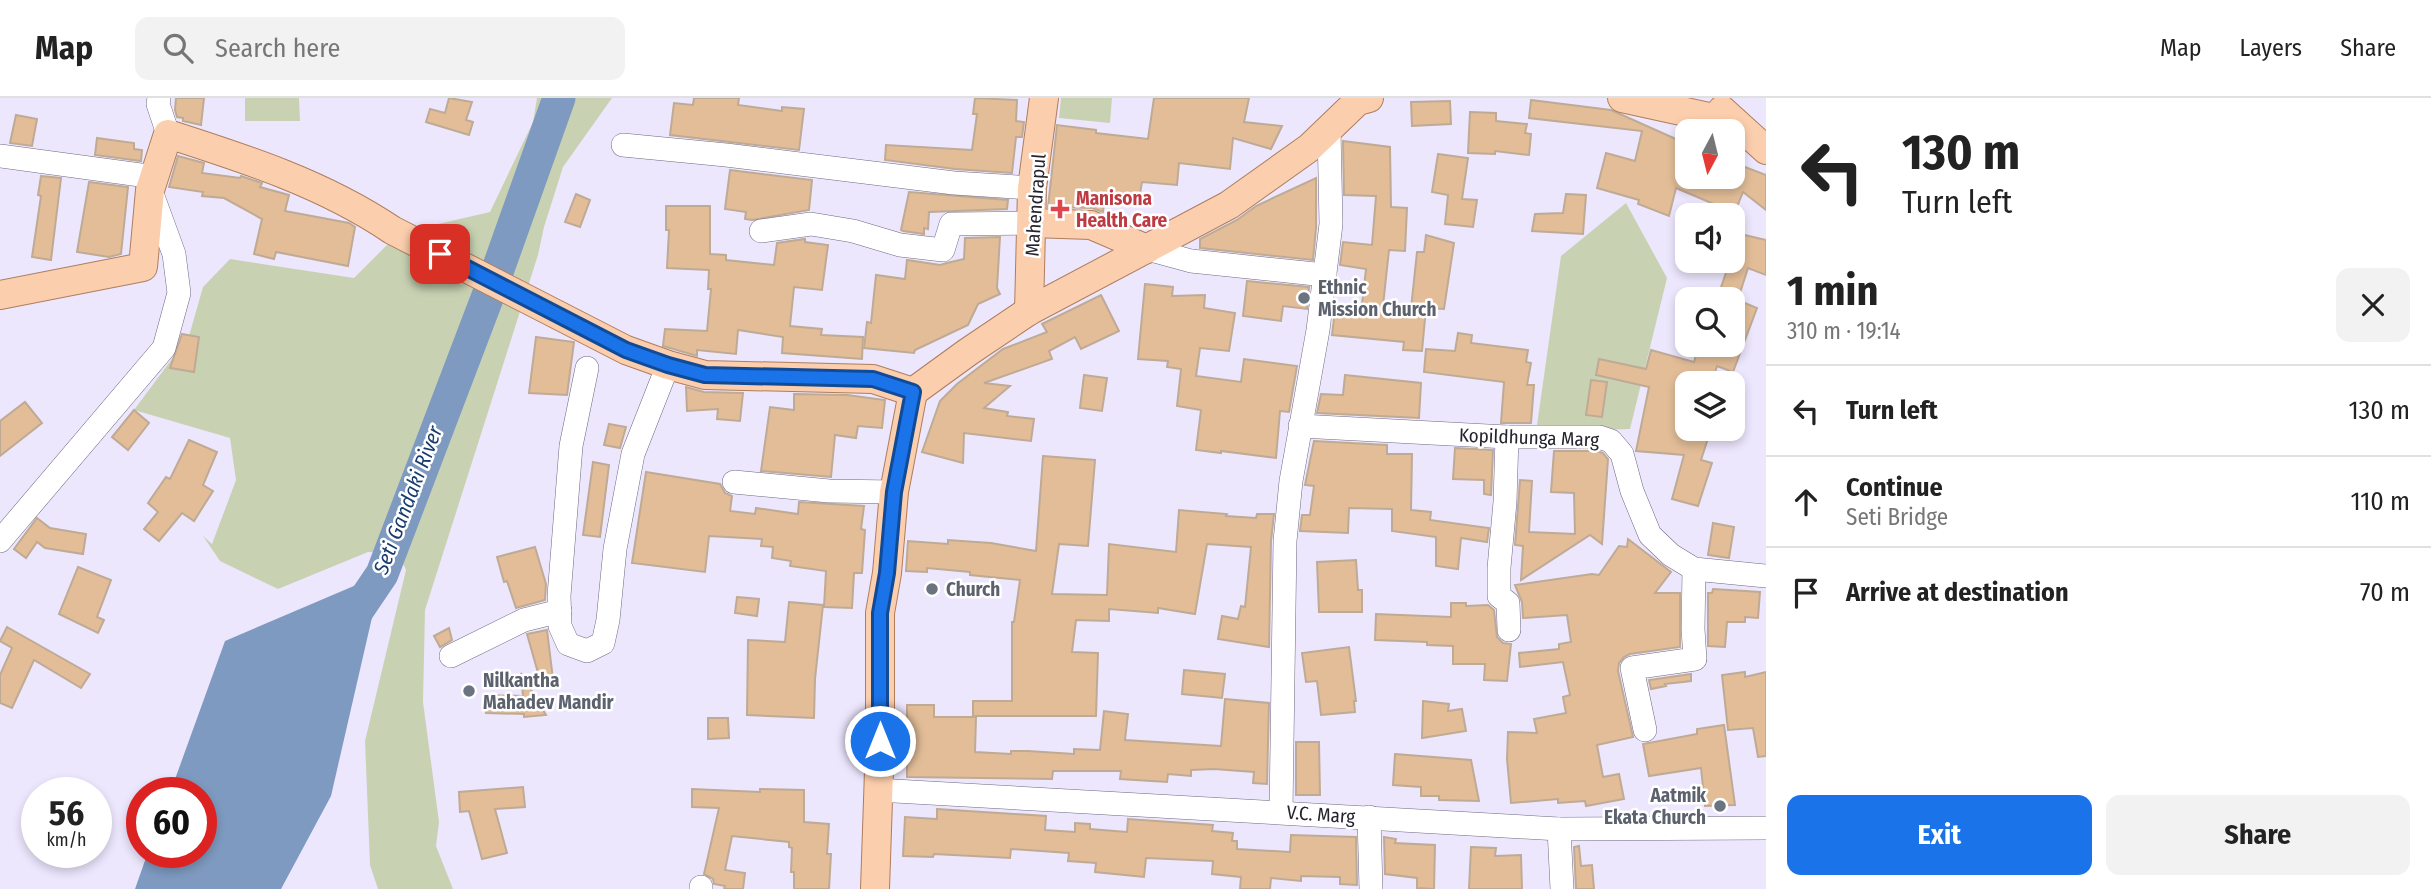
<!DOCTYPE html>
<html lang="en">
<head>
<meta charset="utf-8">
<style>
	:root { --surface:#fff; --page:#f2f2f2; --text:#222; --muted:#767676; --line:#e0e0e0; --accent:#1a73e8 }
	body { margin:0; font-family:"Fira Sans Condensed",sans-serif; background:var(--page); color:var(--text); height:100vh; display:flex; flex-direction:column; font-size:26px; white-space:nowrap }
	* { box-sizing:border-box; margin:0 }
	p { font-size:23px; color:var(--muted) }
	.icon { flex:none; width:38px; height:38px; fill:none; stroke:currentColor; stroke-width:2; stroke-linecap:round; stroke-linejoin:round }
	.map { position:relative; flex:1; overflow:hidden }
	.sheet { display:flex; flex-direction:column; background:var(--surface); width:665px }
	.sheet>* { flex:none }
	.hud { background:#fff; color:var(--text); overflow:hidden }
	.needle { width:46px; rotate:187deg }
	.tools { position:absolute; left:1675px; top:21px; display:grid; gap:14px }
	.tools a { display:grid; place-items:center; width:70px; height:70px; border-radius:14px; background:var(--surface); box-shadow:0 4px 10px #0003; font-size:35px }
	.speed { position:absolute; left:21px; top:679px; display:flex; gap:14px; font-size:35px; font-weight:700; text-align:center }
	.speed>* { display:grid; place-content:center; width:91px; height:91px; border-radius:50%; background:var(--surface); box-shadow:0 4px 10px #0003; line-height:1 }
	.speed small { font-size:18px; font-weight:400 }
	.speed .limit { border:10px solid #d22; background:#fff; color:#111 }
	.pin { position:absolute; display:grid; place-items:center; width:60px; height:60px; color:#fff; margin:-30px; border-radius:14px; box-shadow:0 4px 10px #0006 }
	.me { position:absolute; width:77px; margin:-38px; rotate:0deg; stroke-linejoin:round; filter:drop-shadow(0 0 5px #0008) }
	.turn { display:flex; align-items:center; gap:24px; height:147px; padding:0 21px; font-size:32px }
	.turn .icon { width:91px; height:91px; stroke-width:2.5 }
	.turn b { display:block; font-size:49px; line-height:60px }
	.round { display:grid; place-items:center; flex:none; width:74px; height:74px; border-radius:14px; background:var(--page) }
	.head { display:flex; align-items:center; justify-content:space-between; height:119px; padding:0 21px }
	h1 { font-size:42px; font-weight:700; line-height:52px }
	.cta { display:flex; gap:14px; margin-top:auto; padding:14px 21px }
	.cta a { flex:1; height:80px; border-radius:14px; background:var(--accent); color:#fff; font-size:28px; font-weight:700; line-height:80px; text-align:center }
	.cta a+a { background:var(--page); color:var(--text) }
	ul { padding:0; list-style:none }
	li { display:flex; align-items:center; gap:21px; height:91px; padding:0 21px; border-top:2px solid var(--line) }
	li div { flex:1 }
	li b { display:block; font-size:26px }
	li em { font-style:normal }
	header { display:flex; align-items:center; gap:42px; box-sizing:border-box; height:98px; padding:0 35px; background:var(--surface); border-bottom:2px solid var(--line) }
	header strong { font-size:33px }
	nav { display:flex; gap:38px; margin-inline-start:auto; font-size:24px }
	.search { width:490px; height:63px; background:var(--page); display:flex; align-items:center; gap:18px; box-sizing:border-box; padding:0 24px; border-radius:14px; color:var(--muted); font-size:26px }
	main { display:flex; flex:1; min-height:0 }
	.map>svg:first-child { display:block }
	.green { fill:#c8d2b3 }
	.water { fill:#7e9ac0 }
	.lines { fill:none; stroke-linecap:round; stroke-linejoin:round }
	.river { stroke:#7e9ac0; stroke-width:33 }
	.building { fill:#e2bd98; stroke:#bfaa95; stroke-width:2 }
	.minor-casing { stroke:#6f6881; stroke-width:24 }
	.major-casing { stroke:#ae7d5d; stroke-width:30 }
	.minor { stroke:#fff; stroke-width:23 }
	.major { stroke:#fbcead; stroke-width:28 }
	.route-casing { stroke:#114b97; stroke-width:18 }
	.route { stroke:#1a73e8; stroke-width:12 }
	.health-dot { fill:#e0444e; stroke:#fff; stroke-width:2.5 }
	.worship-dot { fill:#6b7280; stroke:#fff; stroke-width:2.5 }
	.labels { text-anchor:middle; stroke-width:5; stroke-linejoin:round; paint-order:stroke }
	.health-label { font-size:19px; font-weight:bold; fill:#be3a42; stroke:#fff; text-anchor:start }
	.street-label { font-size:19px; fill:#26232d; stroke:#fff }
	.worship-label { font-size:19px; font-weight:bold; fill:#5b616d; stroke:#fff; text-anchor:start }
	.water-label { font-size:21px; font-style:italic; fill:#183c6e; stroke:#fff }
</style>
</head>
<body>
<header>
<strong>Map</strong>
<div class="search"><svg class="icon" aria-label="search" viewBox="0 0 24 24"><circle cx="10" cy="10" r="6"/><path d="M15 15l6 6"/></svg>Search here</div>
<nav><a>Map</a><a>Layers</a><a>Share</a></nav>
</header>
<main>
<div class="map">
<svg width="1766" height="791" viewBox="0 0 1766 791">
	<rect width="100%" height="100%" fill="#ede7fe"/>
	<!-- green -->
	<g class="green">
		<polygon points="245,0 299,0 300,23 245,23"/>
		<polygon points="537,0 612,0 563,69 544,129 538,157 425,512 423,604 439,724 436,748 453,791 378,791 370,767 365,643 406,472 398,455 368,454 278,491 220,463 203,438 212,446 236,382 230,340 134,312 189,238 203,189 230,161 354,180 399,135 490,114 533,24"/>
		<polygon points="1061,0 1112,0 1110,25 1059,20"/>
		<polygon points="1626,105 1667,180 1630,331 1536,334 1561,158"/>
	</g>
	<!-- water -->
	<polygon class="water" points="382,476 331,698 281,791 135,791 148,754 201,754 201,695 170,695 225,543"/>
	<g class="lines">
		<!-- river -->
		<polyline class="river" points="357,513 382,476 497,174 559,0"/>
	</g>
	<!-- building -->
	<g class="building">
		<polygon points="176,0 204,0 201,27 183,23 183,20 177,19 175,12"/>
		<polygon points="449,0 472,4 466,22 473,24 469,37 426,24 430,11 445,15"/>
		<polygon points="694,0 739,0 738,7 782,13 782,9 804,11 799,52 670,37 674,5 693,7"/>
		<polygon points="975,0 1017,2 1016,23 1024,24 1022,39 1016,39 1012,75 955,71 885,62 886,47 972,52 977,16 973,16"/>
		<polygon points="1154,0 1249,0 1244,24 1282,28 1271,51 1233,40 1230,71 1179,65 1177,87 1142,84 1139,101 1105,97 1103,114 1092,110 1048,109 1057,27 1096,32 1096,35 1148,41"/>
		<polygon points="1531,2 1611,12 1687,46 1687,79 1732,79 1732,64 1766,77 1766,112 1743,94 1733,119 1719,117 1721,109 1676,90 1669,118 1638,106 1639,102 1597,90 1606,55 1635,63 1642,33 1529,20"/>
		<polygon points="1450,3 1451,26 1412,28 1411,4"/>
		<polygon points="1470,14 1496,15 1496,23 1527,26 1525,35 1531,36 1529,57 1495,53 1495,56 1468,55"/>
		<polygon points="16,17 37,21 32,48 10,45"/>
		<polygon points="97,40 134,45 134,51 142,52 141,63 95,57"/>
		<polygon points="1343,43 1390,49 1391,109 1407,110 1405,153 1389,152 1382,217 1410,220 1417,154 1424,154 1426,137 1454,145 1444,211 1426,210 1422,253 1403,252 1404,244 1332,237 1335,212 1361,215 1366,171 1340,167 1343,144 1372,147 1376,98 1344,97"/>
		<polygon points="1438,56 1468,60 1462,101 1477,102 1473,129 1445,126 1448,97 1432,94"/>
		<polygon points="178,58 204,65 202,75 240,80 241,78 262,85 260,89 289,97 285,113 349,125 355,129 348,168 276,154 274,161 254,156 262,121 224,100 202,98 203,94 169,89"/>
		<polygon points="730,72 812,82 809,112 752,122 745,121 746,114 725,111"/>
		<polygon points="41,78 61,80 51,162 32,159 41,98 38,97"/>
		<polygon points="1316,80 1316,130 1313,162 1200,150 1200,141 1237,122 1256,108"/>
		<polygon points="89,84 128,89 121,156 109,159 77,154"/>
		<polygon points="909,94 1008,102 1007,111 929,114 928,131 924,130 924,136 903,133 901,132"/>
		<polygon points="576,96 590,102 580,129 565,124"/>
		<polygon points="1566,96 1586,97 1583,136 1532,133 1535,116 1563,115"/>
		<polygon points="666,108 710,108 710,156 726,157 726,162 774,167 777,145 805,141 805,144 828,147 822,192 794,189 790,228 822,231 821,237 863,239 862,261 782,255 783,239 738,232 736,256 697,252 697,258 663,248 665,231 707,233 711,191 708,191 709,172 667,170 669,132 666,132"/>
		<polygon points="1732,134 1766,142 1766,177 1748,170 1738,201 1735,201 1757,210 1733,274 1717,268 1712,285 1687,285 1687,331 1711,331 1701,362 1712,365 1698,408 1672,401 1684,357 1636,353 1649,289 1596,277 1599,261 1646,271 1651,252 1694,264 1699,247 1708,247 1725,252 1727,247 1732,247 1732,201 1717,201 1730,163 1732,163"/>
		<polygon points="1000,139 997,190 1000,196 978,206 968,227 915,252 914,255 864,250 867,224 871,225 876,177 905,181 907,162 940,167 947,165 964,161 965,140"/>
		<polygon points="1247,183 1309,189 1307,211 1283,208 1281,223 1243,218"/>
		<polygon points="1145,186 1173,189 1172,198 1205,197 1204,210 1235,215 1229,253 1200,250 1196,278 1241,284 1244,261 1297,268 1289,314 1280,313 1276,360 1221,353 1221,355 1196,352 1201,312 1177,308 1181,271 1167,269 1168,263 1138,261"/>
		<polygon points="1101,197 1119,233 1081,251 1075,239 1049,253 1052,261 984,285 1010,288 984,310 1008,314 1007,318 1034,321 1031,343 964,335 963,365 922,354 940,303 957,286 1003,251 1047,234 1042,226"/>
		<polygon points="1458,235 1472,237 1471,245 1528,252 1526,264 1531,265 1527,287 1534,287 1531,325 1501,325 1504,284 1424,274 1426,251 1455,253"/>
		<polygon points="182,236 199,239 194,274 170,270"/>
		<polygon points="536,239 574,244 567,297 529,295"/>
		<polygon points="1084,277 1107,280 1102,313 1080,310"/>
		<polygon points="1345,277 1421,285 1419,320 1317,315 1321,296 1343,297"/>
		<polygon points="1591,282 1607,284 1602,319 1586,317"/>
		<polygon points="686,289 704,294 743,295 740,323 717,321 718,311 687,313"/>
		<polygon points="794,296 847,297 885,302 882,330 858,328 856,340 835,337 831,379 761,373 770,309 794,312"/>
		<polygon points="25,304 42,325 0,358 0,323"/>
		<polygon points="134,312 149,325 128,352 112,339"/>
		<polygon points="609,326 626,329 620,350 604,347"/>
		<polygon points="189,342 217,354 203,387 213,393 194,423 182,415 159,443 144,431 158,414 148,405 166,379 170,381"/>
		<polygon points="1314,343 1387,347 1387,356 1412,356 1411,412 1431,414 1430,422 1489,430 1487,444 1461,440 1458,471 1436,468 1436,439 1392,433 1392,411 1349,410 1348,435 1300,433 1302,417 1310,417 1314,388 1305,387"/>
		<polygon points="1455,350 1493,352 1491,397 1484,396 1484,382 1453,381"/>
		<polygon points="1554,353 1597,353 1603,355 1608,361 1602,446 1590,437 1521,482 1523,448 1515,447 1520,382 1532,383 1529,434 1575,436 1574,395 1551,394"/>
		<polygon points="1043,358 1095,362 1088,448 1059,446 1052,496 1107,497 1109,446 1176,454 1179,412 1227,416 1226,418 1256,420 1257,416 1274,416 1271,443 1269,549 1218,541 1222,518 1238,521 1241,508 1245,509 1251,449 1207,446 1195,516 1158,510 1158,515 1109,511 1109,523 1076,522 1072,554 1098,555 1096,618 973,618 973,603 1012,603 1012,524 1014,524 1020,482 970,477 970,474 927,470 927,474 906,473 908,443 948,446 948,442 991,445 1036,453"/>
		<polygon points="593,364 609,367 600,439 583,437"/>
		<polygon points="646,374 720,386 725,395 732,398 730,413 755,416 756,410 798,416 799,404 864,408 861,431 865,432 862,475 854,475 852,510 824,509 826,473 790,468 791,463 772,460 773,449 761,448 762,441 709,438 705,474 632,465"/>
		<polygon points="37,420 50,430 86,436 83,456 45,450 37,444 26,460 14,451"/>
		<polygon points="1713,425 1734,429 1729,460 1708,457"/>
		<polygon points="1628,441 1671,474 1655,495 1680,495 1680,549 1630,556 1624,559 1619,565 1618,573 1633,639 1597,647 1603,679 1619,676 1624,701 1586,708 1585,703 1558,705 1558,701 1511,705 1507,661 1508,634 1537,635 1534,621 1566,615 1563,599 1570,597 1563,564 1520,569 1519,555 1559,551 1559,546 1571,544 1567,517 1523,520 1522,504 1515,487 1592,476 1599,477 1619,448 1627,449"/>
		<polygon points="535,449 546,486 545,502 516,510 507,483 504,484 497,459"/>
		<polygon points="1356,462 1358,492 1362,492 1362,514 1319,514 1317,464"/>
		<polygon points="78,469 111,482 97,519 104,522 98,535 59,516"/>
		<polygon points="1713,491 1760,494 1758,520 1745,519 1745,524 1727,524 1725,549 1708,548 1708,495 1712,495"/>
		<polygon points="737,499 759,501 757,518 735,515"/>
		<polygon points="789,504 823,507 815,581 814,620 747,617 748,542 785,544"/>
		<polygon points="1451,505 1466,505 1466,508 1488,507 1494,512 1497,539 1503,545 1511,546 1507,583 1484,582 1485,566 1453,566 1453,548 1427,547 1427,544 1375,542 1376,516 1451,519"/>
		<polygon points="7,529 90,576 81,590 34,562 12,610 0,605 0,577 12,550 0,543"/>
		<polygon points="449,530 452,542 440,549 434,538"/>
		<polygon points="547,532 553,581 540,582 527,536"/>
		<polygon points="1349,549 1356,603 1354,603 1355,614 1321,617 1317,583 1306,584 1302,555"/>
		<polygon points="1184,572 1225,576 1222,600 1182,596"/>
		<polygon points="1745,574 1745,579 1766,574 1766,658 1758,659 1753,630 1728,632 1722,577"/>
		<polygon points="521,575 546,617 524,619 524,616 486,615 487,597 523,598"/>
		<polygon points="1691,576 1691,583 1665,586 1666,588 1651,591 1649,582"/>
		<polygon points="1225,601 1269,605 1267,686 1253,685 1254,674 1214,671 1191,672 1191,678 1168,676 1167,684 1120,681 1121,673 1053,673 1052,681 907,679 907,607 934,607 934,619 976,619 975,654 1011,656 1011,653 1028,653 1074,656 1074,651 1100,652 1104,613 1128,616 1125,642 1221,648"/>
		<polygon points="1423,603 1449,606 1448,613 1462,611 1466,633 1422,640"/>
		<polygon points="708,620 728,620 729,640 708,641"/>
		<polygon points="1724,627 1735,707 1705,708 1701,670 1649,678 1643,646 1697,636 1697,631"/>
		<polygon points="1296,644 1319,644 1320,697 1296,697"/>
		<polygon points="1395,656 1471,662 1479,703 1439,702 1439,698 1421,698 1421,689 1393,687"/>
		<polygon points="523,689 525,709 495,711 507,755 482,761 469,713 460,714 459,694"/>
		<polygon points="692,691 760,694 760,691 804,692 804,724 829,726 827,756 831,756 829,791 794,791 794,774 791,774 792,750 789,749 789,744 732,738 725,772 745,775 743,791 724,791 725,788 714,786 713,781 704,776 719,710 692,709"/>
		<polygon points="937,711 1046,718 1045,732 1075,734 1075,725 1090,726 1090,731 1127,734 1128,721 1213,727 1212,733 1233,735 1232,743 1237,743 1237,751 1290,754 1291,737 1356,739 1357,787 1340,786 1340,779 1301,778 1301,783 1271,780 1270,791 1240,791 1241,779 1212,776 1213,763 1146,760 1144,779 1095,774 1096,765 1068,763 1069,755 1011,751 1010,760 934,756 933,759 903,758 905,719 937,721"/>
		<polygon points="1384,739 1396,741 1395,745 1435,747 1434,791 1417,790 1417,780 1385,776"/>
		<polygon points="1579,748 1581,768 1592,767 1594,791 1576,791 1574,749"/>
		<polygon points="1471,749 1496,750 1495,758 1521,757 1522,791 1469,791"/>
	</g>
	<g class="lines">
		<defs>
			<g id="minor">
				<polyline points="159,0 158,6 168,36"/>
				<polyline points="623,47 726,57 954,85 1032,90"/>
				<polyline points="0,58 155,79"/>
				<polyline points="761,133 811,126 853,133 900,147 943,152 951,126 1032,125"/>
				<polyline points="1147,151 1191,163 1325,177"/>
				<polyline points="587,270 571,348 559,498 560,528 568,546 587,553 603,545 608,522 615,451 633,356 668,267"/>
				<polyline points="1300,328 1507,339 1599,339 1611,343 1622,356 1632,393 1650,437 1671,457 1694,471 1766,478"/>
				<polyline points="1507,339 1505,404 1499,470 1499,498 1508,505 1509,532"/>
				<polyline points="734,384 829,393 894,394"/>
				<polyline points="0,443 164,250 179,195 174,156 151,93"/>
				<polyline points="451,558 524,522 560,513"/>
				<polyline points="1645,632 1632,570 1695,561 1693,531 1694,471"/>
				<polyline points="877,692 1559,731 1766,730"/>
				<polyline points="1281,714 1285,443 1291,383 1318,232 1331,126 1329,31"/>
				<polyline points="1369,719 1371,791"/>
				<polyline points="1559,731 1562,791"/>
				<polyline points="701,791 701,789"/>
			</g>
			<g id="major">
				<polyline points="1622,0 1736,25"/>
				<polyline points="1722,12 1766,52"/>
				<polyline points="1032,125 1091,127 1147,151"/>
				<path d="M0,197L143,169L150,92L168,36C246,61 324,86 392,132L626,252L668,267L705,277L873,281L913,294"/>
				<polyline points="1029,213 1032,90 1044,0"/>
				<polyline points="913,294 968,254 1029,213 1229,107 1309,50 1358,3 1369,0"/>
				<polyline points="875,791 880,643 880,515 887,475 894,394 913,294"/>
			</g>
		</defs>
		<!-- minor casing -->
		<use href="#minor" class="minor-casing"/>
		<!-- major casing -->
		<use href="#major" class="major-casing"/>
		<!-- minor -->
		<use href="#minor" class="minor"/>
		<!-- major -->
		<use href="#major" class="major"/>
	</g>
	<g class="lines">
		<defs>
			<polyline id="route" points="440,156 626,252 668,267 705,277 873,281 913,294 894,394 887,475 880,515 880,643"/>
		</defs>
		<!-- route casing -->
		<use href="#route" class="route-casing"/>
		<!-- route -->
		<use href="#route" class="route"/>
	</g>
	<!-- markers -->
	<path class="health-dot" d="M1056.5 100.5h7v7h7v7h-7v7h-7v-7h-7v-7h7z"/>
	<g class="worship-dot">
		<circle cx="1304" cy="200" r="7"/>
		<circle cx="932" cy="491" r="7"/>
		<circle cx="469" cy="593" r="7"/>
		<circle cx="1720" cy="708" r="7"/>
	</g>
	<g class="labels">
		<!-- health labels -->
		<g class="health-label">
			<text x="1076" y="107">Manisona<tspan x="1076" dy="22">Health Care</tspan></text>
		</g>
		<!-- street labels -->
		<g class="street-label">
			<text transform="translate(1035 107) rotate(-86)" y="7">Mahendrapul</text>
			<text transform="translate(1529 339) rotate(2)" y="7">Kopildhunga Marg</text>
			<text transform="translate(1321 716) rotate(4)" y="7">V.C. Marg</text>
		</g>
		<!-- worship labels -->
		<g class="worship-label">
			<text x="1318" y="196">Ethnic<tspan x="1318" dy="22">Mission Church</tspan></text>
			<text x="946" y="498">Church</text>
			<text x="483" y="589">Nilkantha<tspan x="483" dy="22">Mahadev Mandir</tspan></text>
			<text x="1706" y="704" text-anchor="end">Aatmik<tspan x="1706" dy="22">Ekata Church</tspan></text>
		</g>
		<!-- water labels -->
		<g class="water-label">
			<text transform="translate(408 402) rotate(-69)" y="7">Seti Gandaki River</text>
		</g>
	</g>
</svg>
<div class="tools">
<a><svg class="needle" viewBox="-14 -14 28 28"><path d="M0-13l5 13h-10z" fill="#e53935"/><path d="M0 13l5-13h-10z" fill="#767676"/></svg></a>
<a><svg class="icon" aria-label="sound" viewBox="0 0 24 24"><path d="M4 9h4l5-4v14l-5-4H4zM17 9q2 3 0 6"/></svg></a>
<a><svg class="icon" aria-label="search" viewBox="0 0 24 24"><circle cx="10" cy="10" r="6"/><path d="M15 15l6 6"/></svg></a>
<a><svg class="icon" aria-label="layers" viewBox="0 0 24 24"><path d="M12 4l9 5-9 5-9-5zM3 14l9 5 9-5"/></svg></a>
</div>
<div class="speed"><div>56<small>km/h</small></div><div class="limit">60</div></div>
<div class="pin" style="left:440px;top:156px;background:#d93025"><svg class="icon" aria-label="arrive" viewBox="0 0 24 24"><path d="M6 21V4h12l-3 4 3 4H6"/></svg></div>
<svg class="me" style="left:880px;top:643px" viewBox="-20 -20 40 40"><circle r="17" fill="#1a73e8" stroke="#fff" stroke-width="3"/><path d="M0-11L8 9 0 5-8 9z" fill="#fff"/></svg>
</div>
<section class="sheet">
<div class="hud">
<div class="turn"><svg class="icon" aria-label="left" viewBox="0 0 24 24"><path d="M17 20v-9H6M10 6l-5 5 5 5"/></svg><div><b>130 m</b>Turn left</div></div>
</div>
<div class="head"><div><h1>1 min</h1><p>310 m · 19:14</p></div><a class="round"><svg class="icon" aria-label="close" viewBox="0 0 24 24"><path d="M6 6l12 12M18 6L6 18"/></svg></a></div>
<ul>
<li><svg class="icon" aria-label="left" viewBox="0 0 24 24"><path d="M17 20v-9H6M10 6l-5 5 5 5"/></svg><div><b>Turn left</b></div><em>130 m</em></li>
<li><svg class="icon" aria-label="ahead" viewBox="0 0 24 24"><path d="M12 20V5M6 11l6-6 6 6"/></svg><div><b>Continue</b><p>Seti Bridge</p></div><em>110 m</em></li>
<li><svg class="icon" aria-label="arrive" viewBox="0 0 24 24"><path d="M6 21V4h12l-3 4 3 4H6"/></svg><div><b>Arrive at destination</b></div><em>70 m</em></li>
</ul>
<div class="cta"><a>Exit</a><a>Share</a></div>
</section>
</main>
</body>
</html>
